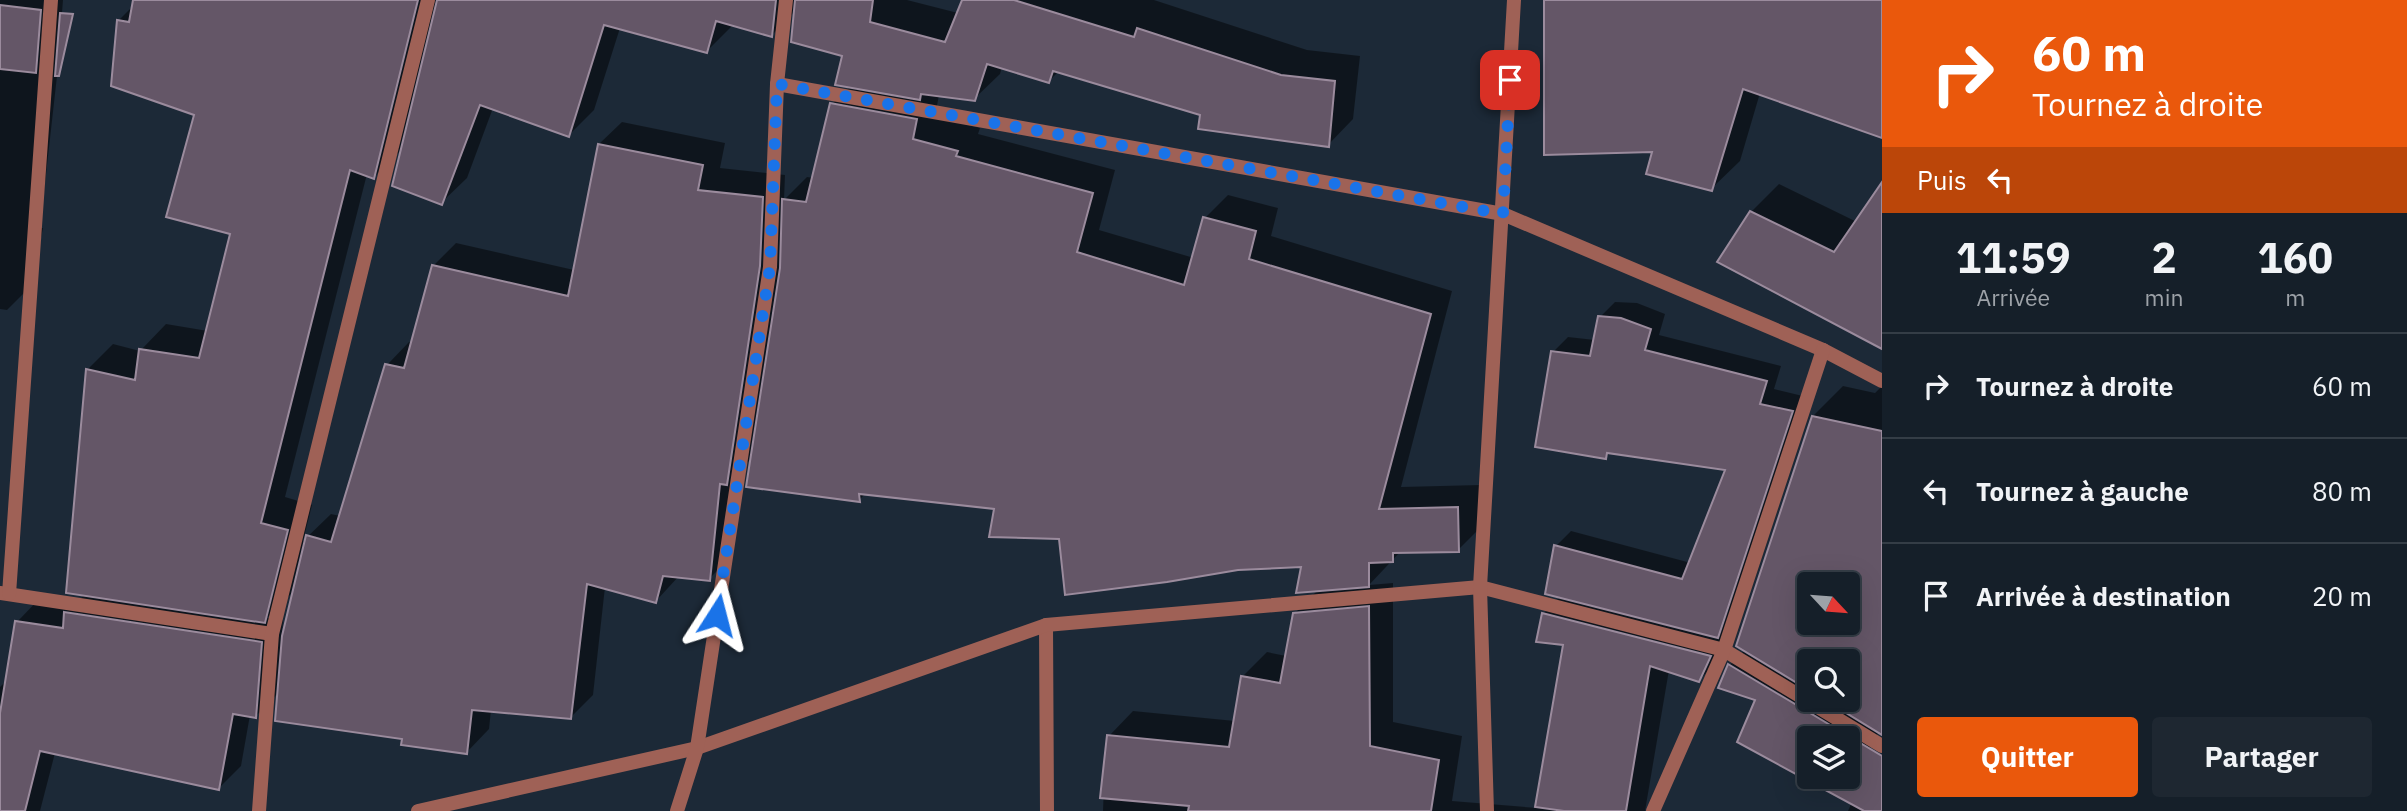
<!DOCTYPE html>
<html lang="fr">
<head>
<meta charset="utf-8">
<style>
	:root { --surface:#151f29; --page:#1e2731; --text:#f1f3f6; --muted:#9da2a8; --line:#343d46; --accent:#ea580c }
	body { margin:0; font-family:"IBM Plex Sans",sans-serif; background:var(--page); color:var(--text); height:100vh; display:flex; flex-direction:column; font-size:26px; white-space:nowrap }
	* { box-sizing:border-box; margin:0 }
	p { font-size:23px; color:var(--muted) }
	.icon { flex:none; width:38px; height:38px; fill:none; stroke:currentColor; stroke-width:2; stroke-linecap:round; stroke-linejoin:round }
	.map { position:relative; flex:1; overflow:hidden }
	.sheet { display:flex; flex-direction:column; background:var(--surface); width:525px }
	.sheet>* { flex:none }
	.banner { background:#ea580c; color:#fff; overflow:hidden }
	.needle { width:46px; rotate:116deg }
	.buttons { position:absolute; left:1797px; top:572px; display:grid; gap:14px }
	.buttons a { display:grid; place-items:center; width:63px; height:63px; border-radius:7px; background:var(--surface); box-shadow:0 7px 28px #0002,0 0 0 2px var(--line); font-size:35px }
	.pin { position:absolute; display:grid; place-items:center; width:60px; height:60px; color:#fff; margin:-30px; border-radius:14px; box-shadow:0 4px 10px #0006 }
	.me { position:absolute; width:77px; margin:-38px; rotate:9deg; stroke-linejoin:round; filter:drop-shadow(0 0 5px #0008) }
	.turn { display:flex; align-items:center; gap:24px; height:147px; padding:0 35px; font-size:32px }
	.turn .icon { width:91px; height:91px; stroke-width:2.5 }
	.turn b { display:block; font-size:49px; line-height:60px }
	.then { display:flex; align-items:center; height:66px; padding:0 35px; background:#0003; gap:14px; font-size:26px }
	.eta { display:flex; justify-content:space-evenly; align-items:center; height:119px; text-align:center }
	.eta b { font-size:42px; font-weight:700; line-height:49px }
	.primary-button { display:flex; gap:14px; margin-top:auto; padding:14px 35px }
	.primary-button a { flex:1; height:80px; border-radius:7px; background:var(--accent); color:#fff; font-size:28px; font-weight:700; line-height:80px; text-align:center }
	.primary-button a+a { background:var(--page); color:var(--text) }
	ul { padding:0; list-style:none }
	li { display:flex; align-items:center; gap:21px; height:105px; padding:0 35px; border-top:2px solid var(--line) }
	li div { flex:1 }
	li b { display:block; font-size:26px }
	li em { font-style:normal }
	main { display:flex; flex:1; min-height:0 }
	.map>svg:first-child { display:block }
	.shadow { fill:#0007; fill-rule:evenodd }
	.building { fill:#645667; stroke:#9b8b9d; stroke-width:2; fill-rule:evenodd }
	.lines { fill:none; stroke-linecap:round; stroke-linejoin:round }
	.minor { stroke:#9f6156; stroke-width:14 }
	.route { stroke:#1a73e8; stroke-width:12; stroke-dasharray:0 21.6 }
</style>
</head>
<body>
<main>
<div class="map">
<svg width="1882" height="811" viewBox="0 0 1882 811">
	<rect width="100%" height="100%" fill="#1c2937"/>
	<!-- shadow -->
	<g class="shadow">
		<polygon points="0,0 63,0 57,76 40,228 43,228 31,286 7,310 0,309"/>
		<path d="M135,0H907L958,13L963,0H1154L1307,50L1360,56L1353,119L1328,145L1202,114L1059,71L1049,81L1002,67L1000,74L974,99L939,95L935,116L980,128L978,134L1115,170L1099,230L1194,258L1205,218L1228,195L1278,208L1271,236L1452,291L1401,487L1480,485L1481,527L1458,550L1401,551L1369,585L1393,583V722L1462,736L1452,801L1537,808L1565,644L1543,614L1561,596L1556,546L1571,531L1691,563L1728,469L1611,452L1606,457L1553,352L1568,337L1595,340L1600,317L1615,302L1637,303L1665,314L1659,335L1781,366L1774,389L1807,397L1723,656L1699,680L1669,670L1645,811H1103L1104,783L1109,736L1133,711L1235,721L1242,677L1267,652L1286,656L1294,614L1318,590L1303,565L1060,537L996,508L866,493L859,500L753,457L741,468L732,556L709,579L679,576L656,601L605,587L593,695L570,718L491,710L489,729L467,752L404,738L279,692L256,716L250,715L241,766L218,789L55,753L40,811H0V687L7,680L17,622L39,599L74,605L85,594L87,370L113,344L140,351L166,324L208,331L233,232L196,114L118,21L134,5ZM796,10L844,55L851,86L832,104L814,178L807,177L784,200L785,175L720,168L725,143L622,122L599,144L574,270L456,243L433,266L413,343L409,342L387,365L340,516L331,514L303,541L312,505L285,497L367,174L374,177L404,147L441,203L467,178L493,108L569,135L594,110L620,28L707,51L732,26L772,35ZM294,591L284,631H282L283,620L267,618Z"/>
		<polygon points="1557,0 1882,0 1882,136 1760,93 1740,161 1711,189 1654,150"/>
		<polygon points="1779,184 1857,222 1882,185 1882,347 1751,212"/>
		<path d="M1843,386L1875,393L1882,386V726L1856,772L1835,793L1739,741L1757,699L1720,687L1730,665L1745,650L1813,416ZM1810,584H1848V623H1810ZM1810,662H1848V700H1810ZM1810,738H1848V777H1810Z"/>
		<polygon points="1882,756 1882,811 1848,811 1864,774"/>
	</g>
	<!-- building -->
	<g class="building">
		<polygon points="133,0 418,0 374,179 350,170 261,523 288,530 265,623 66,593 86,369 135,380 139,349 199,358 230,234 166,217 194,115 111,86 117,20 129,22"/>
		<polygon points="437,0 776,0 772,37 716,21 707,53 604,25 569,137 480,105 442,205 392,186"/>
		<polygon points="795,0 873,0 870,22 945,42 962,0 1014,0 1134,37 1137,28 1281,75 1335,81 1329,147 1198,129 1200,115 1053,71 1049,83 987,64 975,101 921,94 920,100 835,85 842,56 791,42"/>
		<polygon points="1544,0 1882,0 1882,138 1743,89 1712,191 1646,174 1652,152 1544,155"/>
		<polygon points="0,5 41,10 36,73 0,69"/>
		<polygon points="60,13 73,14 59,76 55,76"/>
		<polygon points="830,103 917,119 913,139 958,151 956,156 1093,193 1077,252 1184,285 1203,217 1256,231 1249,259 1431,314 1379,509 1458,507 1459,552 1393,553 1393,562 1369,563 1369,587 1296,593 1301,567 1238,570 1167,582 1065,595 1059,539 989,537 994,509 859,494 860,502 746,487 780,268 782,199 806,202"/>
		<polygon points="598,144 703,165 698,190 763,197 760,266 727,485 720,484 710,581 663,576 656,603 587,584 571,719 472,710 467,754 401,745 402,739 275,721 282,636 306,535 331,542 385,364 404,368 432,265 568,296"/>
		<polygon points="1882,182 1882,349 1717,262 1750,211 1834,252"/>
		<polygon points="1598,316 1621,318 1651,329 1645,350 1767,381 1760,404 1793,411 1718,638 1545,594 1554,545 1682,579 1725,470 1607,453 1606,459 1535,447 1551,351 1590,356"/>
		<path d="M1812,416L1882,431V735L1825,700H1848V662H1810V691L1736,646ZM1810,584H1848V623H1810Z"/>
		<polygon points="1369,606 1370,746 1439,760 1431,811 1188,811 1189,806 1100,798 1107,735 1229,747 1241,676 1280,683 1293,613"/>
		<polygon points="64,612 262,642 256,718 233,714 219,790 40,751 25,811 0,811 0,713 15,621 63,628"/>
		<polygon points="1542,613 1711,656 1699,682 1650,666 1626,811 1564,811 1535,807 1563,645 1536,642"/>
		<path d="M1728,664L1882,756V811H1864L1737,742L1755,700L1718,688ZM1810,738H1848V777H1810Z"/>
	</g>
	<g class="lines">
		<!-- minor -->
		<g class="minor">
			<polyline points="777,84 1503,214 1823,350 1882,381"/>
			<polyline points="0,593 272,634"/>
			<polyline points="9,594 51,0"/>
			<polyline points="1046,625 1047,811"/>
			<polyline points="259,811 272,634 428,0"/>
			<polyline points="418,811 697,748 1046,625 1480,587 1724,650 1882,746"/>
			<polyline points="677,811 697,748 770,267 777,84 786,0"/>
			<polyline points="1487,811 1480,587 1514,0"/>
			<polyline points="1653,811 1724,650 1823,350"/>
		</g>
	</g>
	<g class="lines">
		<!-- route -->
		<polyline class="route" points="717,615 770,267 777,84 1503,214 1510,80"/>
	</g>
</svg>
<div class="buttons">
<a><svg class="needle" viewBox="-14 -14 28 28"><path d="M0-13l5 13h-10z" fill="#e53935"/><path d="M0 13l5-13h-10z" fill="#9da2a8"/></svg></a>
<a><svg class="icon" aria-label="search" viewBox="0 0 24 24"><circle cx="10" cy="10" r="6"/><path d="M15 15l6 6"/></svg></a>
<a><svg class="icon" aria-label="layers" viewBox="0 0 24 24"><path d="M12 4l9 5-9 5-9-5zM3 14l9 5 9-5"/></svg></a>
</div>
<div class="pin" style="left:1510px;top:80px;background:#d93025"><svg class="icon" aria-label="arrive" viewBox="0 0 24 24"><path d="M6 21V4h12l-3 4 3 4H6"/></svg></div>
<svg class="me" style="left:717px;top:615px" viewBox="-20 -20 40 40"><path d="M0-17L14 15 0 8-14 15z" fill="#1a73e8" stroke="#fff" stroke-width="4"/></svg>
</div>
<section class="sheet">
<div class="banner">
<div class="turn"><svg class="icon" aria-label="right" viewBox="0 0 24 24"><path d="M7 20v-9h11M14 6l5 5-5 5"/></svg><div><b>60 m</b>Tournez à droite</div></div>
<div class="then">Puis<svg class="icon" aria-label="left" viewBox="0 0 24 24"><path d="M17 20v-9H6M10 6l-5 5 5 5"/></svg></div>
</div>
<div class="eta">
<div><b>11:59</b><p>Arrivée</p></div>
<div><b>2</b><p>min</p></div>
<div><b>160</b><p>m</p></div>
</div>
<ul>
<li><svg class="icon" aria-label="right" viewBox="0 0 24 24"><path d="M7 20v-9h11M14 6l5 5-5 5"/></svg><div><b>Tournez à droite</b></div><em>60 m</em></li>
<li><svg class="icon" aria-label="left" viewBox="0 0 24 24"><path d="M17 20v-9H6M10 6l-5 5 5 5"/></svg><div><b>Tournez à gauche</b></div><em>80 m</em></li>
<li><svg class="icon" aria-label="arrive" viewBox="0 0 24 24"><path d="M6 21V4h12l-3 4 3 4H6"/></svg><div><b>Arrivée à destination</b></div><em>20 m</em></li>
</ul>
<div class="primary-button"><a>Quitter</a><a>Partager</a></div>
</section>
</main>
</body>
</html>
